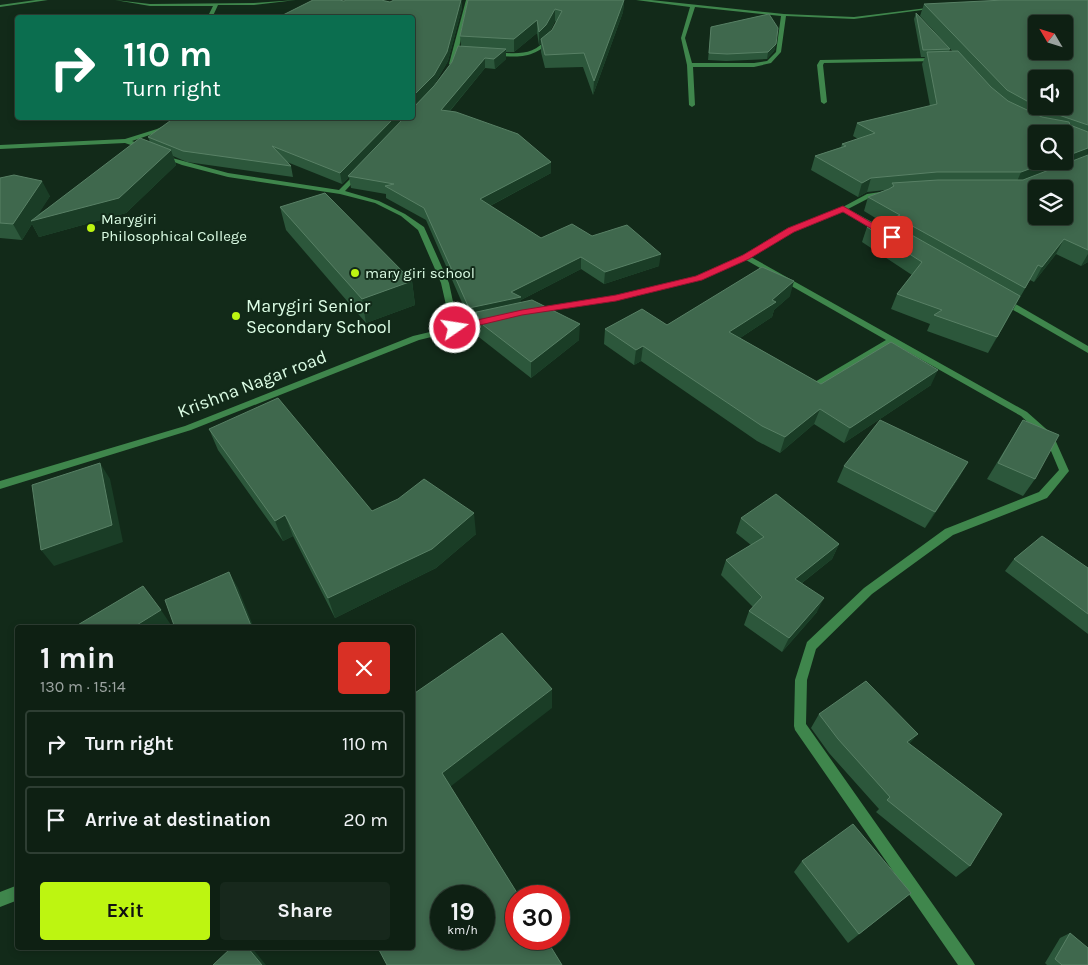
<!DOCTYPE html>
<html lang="en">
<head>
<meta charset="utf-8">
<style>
	:root { --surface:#0e2013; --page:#17281c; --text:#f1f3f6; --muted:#9ba3a0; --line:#2e3e33; --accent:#bdf511 }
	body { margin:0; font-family:Karla,sans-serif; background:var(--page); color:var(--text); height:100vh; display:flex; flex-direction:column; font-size:19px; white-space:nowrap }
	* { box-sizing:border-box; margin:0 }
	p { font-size:16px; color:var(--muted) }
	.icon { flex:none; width:28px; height:28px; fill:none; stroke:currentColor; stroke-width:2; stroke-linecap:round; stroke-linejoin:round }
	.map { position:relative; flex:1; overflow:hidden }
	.sheet { position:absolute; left:15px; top:625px; width:400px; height:325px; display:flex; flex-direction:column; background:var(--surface); border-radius:5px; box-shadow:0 2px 8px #0003,0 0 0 1px var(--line) }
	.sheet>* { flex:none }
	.guide { position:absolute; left:15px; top:15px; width:400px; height:105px; border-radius:5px; box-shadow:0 2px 8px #0003,0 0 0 1px var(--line); background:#0b6e4f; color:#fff; overflow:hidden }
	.needle { width:32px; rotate:308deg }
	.fabs { position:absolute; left:1028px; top:15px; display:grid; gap:10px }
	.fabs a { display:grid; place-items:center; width:45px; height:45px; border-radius:5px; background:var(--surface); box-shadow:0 2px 8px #0003,0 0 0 1px var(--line); font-size:25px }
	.speed { position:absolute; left:430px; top:885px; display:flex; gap:10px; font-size:25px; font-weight:700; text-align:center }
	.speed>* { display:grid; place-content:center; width:65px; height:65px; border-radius:50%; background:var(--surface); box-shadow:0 2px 8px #0003,0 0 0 1px var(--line); line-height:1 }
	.speed small { font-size:12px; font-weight:400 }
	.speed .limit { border:8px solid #d22; background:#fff; color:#111 }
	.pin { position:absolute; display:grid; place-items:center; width:42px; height:42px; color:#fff; margin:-21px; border-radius:10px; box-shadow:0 2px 8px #0006 }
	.me { position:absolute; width:55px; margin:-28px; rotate:77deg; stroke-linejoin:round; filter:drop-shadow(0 0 4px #0008) }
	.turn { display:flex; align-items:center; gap:18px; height:105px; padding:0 25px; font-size:22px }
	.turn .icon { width:65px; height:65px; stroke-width:2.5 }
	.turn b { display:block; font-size:35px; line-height:42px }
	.round { display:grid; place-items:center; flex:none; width:52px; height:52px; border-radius:5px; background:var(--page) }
	.overview { display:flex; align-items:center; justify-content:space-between; height:85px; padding:0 25px }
	h1 { font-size:30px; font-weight:700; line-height:38px }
	.cta { display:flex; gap:10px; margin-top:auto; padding:10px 25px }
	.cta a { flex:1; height:58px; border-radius:5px; background:var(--accent); color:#111; font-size:20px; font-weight:700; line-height:58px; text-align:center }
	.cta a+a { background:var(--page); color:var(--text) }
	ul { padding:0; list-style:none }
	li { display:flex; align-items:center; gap:15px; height:68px; margin:0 10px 8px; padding:0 15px; border:2px solid var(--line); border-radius:5px }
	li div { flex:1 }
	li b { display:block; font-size:19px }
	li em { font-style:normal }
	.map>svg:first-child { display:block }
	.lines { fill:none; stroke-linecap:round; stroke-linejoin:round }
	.minor { fill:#3f864c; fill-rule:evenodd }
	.wall { fill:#2c573b; fill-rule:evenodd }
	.shaded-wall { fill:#1a3d26 }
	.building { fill:#3f684d; stroke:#588065; fill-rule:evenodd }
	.route { fill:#e11d48; stroke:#92132f }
	.poi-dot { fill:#bdf511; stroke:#122a19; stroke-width:2 }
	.labels { text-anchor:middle; stroke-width:4; stroke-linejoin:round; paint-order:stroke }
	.far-poi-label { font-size:15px; fill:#dcfde5; stroke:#122a19; text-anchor:start }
	.poi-label { font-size:18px; fill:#dcfde5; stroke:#122a19; text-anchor:start }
	.street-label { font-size:18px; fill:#dcfde5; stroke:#122a19 }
</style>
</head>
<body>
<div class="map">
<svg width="1088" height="965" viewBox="0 0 1088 965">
	<rect width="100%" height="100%" fill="#122a19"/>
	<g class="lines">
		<!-- minor -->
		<g class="minor">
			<polygon points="36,0 48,0 0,7 0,5"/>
			<polygon points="115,0 150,4 254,3 296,0 254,5 218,5 212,18 207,18 213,6 150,6"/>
			<polygon points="466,0 470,0 457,56 455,64 452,66 449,64"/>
			<path d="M636,0H651L784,14L854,17L935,7L937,8L854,19L786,16L781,52L771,63L754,67H693L695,105L692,107L689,105L687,65L681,38L690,7ZM695,7L781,16L776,52L767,61L754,63H692L685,38Z"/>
			<path d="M547,38L551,39C536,59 518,57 495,56L492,54L495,52C516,54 534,56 547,38Z"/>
			<polygon points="937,58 939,61 824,63 823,65 827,102 824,104 821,102 817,65 820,60"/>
			<polygon points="175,118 181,118 179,123 173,127 132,141 147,147 147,149 145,150 125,143 0,149 0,145 125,139 157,129 174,121"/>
			<polygon points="161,155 228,173 339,190 357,172 361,172 361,174 345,191 379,201 405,214 424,227 449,283 458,325 486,319 490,321 489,323 419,340 191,430 0,489 0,481 185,426 413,336 451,327 441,283 418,230 401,216 375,203 340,194 228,177 182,165 161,157"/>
			<polygon points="887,191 889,192 889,194 871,197 848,209 887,230 887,234 881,234 843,212 794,232 751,257 1027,412 1053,435 1069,471 1047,498 953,535 872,594 816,649 807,680 806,724 972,960 975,965 958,965 795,730 794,726 795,680 807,642 864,588 945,529 1039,492 1059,470 1046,439 1021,416 892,343 814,390 808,390 807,388 808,386 886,340 746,260 702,280 616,300 537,312 533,310 537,308 616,296 696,276 743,255 788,228 841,208 867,194"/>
			<polygon points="1001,299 1007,299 1088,346 1088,353 1001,303"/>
			<polygon points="18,885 18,900 0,907 0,892"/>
		</g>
	</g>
	<!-- wall -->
	<g class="wall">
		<path d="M461,0L462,8L448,61L434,85L413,108L434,86L452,62L461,46L460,36L468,0H624L623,12L593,95L583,67L545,68L541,52V43L539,45L537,33L514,52H506V59L495,69L485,68L450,111L551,173L490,206L541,238L592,236L659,266L604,284L581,269L521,300V302L579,340L531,378L475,334L473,329V320L470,321L426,220L386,198V194L351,188L349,177L342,184L287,162L291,166L293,177L187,162L173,156L176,165L126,213L39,237L32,224L22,240L0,238V178L50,196L37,215L150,142L148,137L412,118L344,1L390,2ZM555,21L556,22L552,30L549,33Z"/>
		<polygon points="1088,0 1088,262 1081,266 1056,254 1034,282 1030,280 988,353 927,331 930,324 891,309 897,294 912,275 862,242 867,227 882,222 864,211 868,197 886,190 867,192 858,197 811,170 815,156 841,147 842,144 858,139 853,136 857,123 930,106 922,64 925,57 921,57 914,19 916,13 950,49 949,52 953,52 920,16 924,4"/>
		<polygon points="711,27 776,44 774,51 767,59 726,61 708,60"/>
		<polygon points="280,207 412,281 415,305 366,323 286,230"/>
		<polygon points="790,296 774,310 772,317 740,338 821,384 931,385 844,443 814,424 780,453 757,441 641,361 634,365 604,344 605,329 667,325"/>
		<polygon points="1023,420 1035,479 1023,496 987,479"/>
		<polygon points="209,429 372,511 476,534 436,568 335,618 293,536 283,541 218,450"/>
		<polygon points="968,462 958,479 925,528 837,482 844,466"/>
		<polygon points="741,518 839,544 832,559 802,583 817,612 782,652 744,625 749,611 753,607 721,575 726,560 751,545 736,533"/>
		<polygon points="1014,559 1088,568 1088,634 1005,571"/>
		<polygon points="819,714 909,744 970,866 956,877 876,812 879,809 829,753 811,728"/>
		<polygon points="802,861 911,893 848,943 794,872"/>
		<polygon points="1070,933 1088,965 1047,965 1045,963 1060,938"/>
	</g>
	<!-- shaded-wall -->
	<g class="shaded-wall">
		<polygon points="461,0 462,8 448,61 434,85 412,109 412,97"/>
		<polygon points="624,0 623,12 593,95 594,81"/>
		<polygon points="555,9 555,21 546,38 541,39 541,43 539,45 539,32"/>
		<polygon points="537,20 537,33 514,52 514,39"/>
		<polygon points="776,44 774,51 767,59 768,52"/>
		<polygon points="506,49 506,59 495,69 494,59"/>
		<polygon points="485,58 485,68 442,120 441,110"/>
		<polygon points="394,118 406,118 348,176 349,177 342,184 340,173"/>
		<polygon points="1088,148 1088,158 1015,186 1021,172 1051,161 1064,161 1064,157"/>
		<polygon points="171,150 176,165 126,213 39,237 32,224 22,240 13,224 42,181 50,196 35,220"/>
		<polygon points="551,162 551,173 480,211 480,199"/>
		<polygon points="871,178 867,192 858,197 862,183"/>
		<polygon points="1064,239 1056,254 1034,282 1042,267"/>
		<polygon points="661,254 659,266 604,284 605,272"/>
		<polygon points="1088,254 1088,262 1081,266"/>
		<polygon points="581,257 581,269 521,300 521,309 472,313 473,320 470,321 469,308 511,292"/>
		<polygon points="412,281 415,305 366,323 362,299"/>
		<polygon points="794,281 790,296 774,310 772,317 726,347 729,332 772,300"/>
		<polygon points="1020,296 1012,312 988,353 997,337"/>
		<polygon points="580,324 579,340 531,378 531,362"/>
		<polygon points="643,346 641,361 634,365 636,350"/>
		<polygon points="938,370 931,385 844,443 850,428"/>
		<polygon points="820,409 814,424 780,453 785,437"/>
		<polygon points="968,462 958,479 925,528 935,512"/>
		<polygon points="100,463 110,479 123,542 54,566 41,550"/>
		<polygon points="474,513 476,534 436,568 335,618 328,598"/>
		<polygon points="285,515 293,536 283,541 275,521"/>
		<polygon points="839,544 832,559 789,593 795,579"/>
		<polygon points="229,572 238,588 254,628 252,628"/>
		<polygon points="824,598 817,612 782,652 789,638"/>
		<polygon points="161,610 171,625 168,628 132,628"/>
		<polygon points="552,689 552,708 446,790 442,773"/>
		<polygon points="918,734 906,748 907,742"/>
		<polygon points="248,948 252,948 266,965 262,965"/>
	</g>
	<!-- building -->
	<g class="building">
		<polygon points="313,0 339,0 344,1 346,0 381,0 390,2 394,0 461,0 447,52 434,75 412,97 412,18 277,18"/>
		<polygon points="468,0 624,0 594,81 584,53 545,55 541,39 552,30 562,11 555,9 546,25 539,32 537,20 514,39 460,36"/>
		<path d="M1004,0H1088V125L1044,110L1037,106H1064V79H1036V106L1007,90L924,4ZM1036,24H1064V51H1036Z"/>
		<polygon points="916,13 950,49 923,50"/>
		<polygon points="769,14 778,28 776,44 768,52 727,54 709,53 711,27"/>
		<polygon points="458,46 506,49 494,59 485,58 441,110 456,112 518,134 551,162 480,199 541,238 572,224 592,236 627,225 661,254 605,272 581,257 511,292 521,297 469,308 424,208 385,186 394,184 348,176 404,118 412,118 412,109 434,86 452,62"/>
		<polygon points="958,51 991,87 1008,101 1042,117 1069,122 1070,125 1088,132 1088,148 1064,157 1064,134 1036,134 1036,161 1051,161 1021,172 937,172 871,178 862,183 815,156 846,146 842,144 875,133 857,123 937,104 927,52"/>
		<polygon points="174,118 394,118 340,173 272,146 291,166 183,151 148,137"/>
		<polygon points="140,138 171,150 119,198 31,221"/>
		<path d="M1088,155V250L1064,239L1042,267L1038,265L1025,288L896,217L900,215L868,197L889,189L894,186L892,183L938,180H1023ZM1036,189H1064V216H1036Z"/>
		<polygon points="14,175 42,181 13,224 0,223 0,178"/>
		<polygon points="325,193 412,281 362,299 280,207"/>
		<polygon points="885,220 1020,296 997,337 934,315 942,310 897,294 922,262 867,227"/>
		<polygon points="762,267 794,281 772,300 776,302 729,332 821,384 891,342 938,370 850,428 820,409 785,437 762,426 643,346 636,350 605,329 642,309 667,325"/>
		<polygon points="532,300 580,324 531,362 474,318 472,313"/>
		<polygon points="278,398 372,511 398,499 424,479 474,513 432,549 328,598 285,515 275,521 209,429"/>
		<polygon points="880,420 968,462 935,512 844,466"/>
		<polygon points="1023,420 1059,435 1035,479 998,463"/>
		<polygon points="100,463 112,525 41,550 32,485"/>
		<polygon points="776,494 839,544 795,579 824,598 789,638 749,611 762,597 726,560 764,537 741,518"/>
		<polygon points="1042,536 1088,568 1088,614 1014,559"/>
		<polygon points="229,572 252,628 175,628 165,600"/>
		<polygon points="143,586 161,610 132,628 77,628 76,626"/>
		<path d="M502,633L552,689L442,773L519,896H516V939H546L562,965H387L378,948H412V695ZM441,896H484V939H441Z"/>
		<polygon points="866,681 918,734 907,742 1002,814 970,866 887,800 890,797 838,739 819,714"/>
		<polygon points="853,824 911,893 859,934 802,861"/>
		<polygon points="1070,933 1088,948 1088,965 1062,965 1055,959"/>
		<polygon points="231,948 248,948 262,965 213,965"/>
	</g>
	<!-- route -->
	<polygon class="route" points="843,206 896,237 889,239 843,212 794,232 749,259 702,280 616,301 522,315 455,331 450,328 455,325 522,310 616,295 696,276 743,255 788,228"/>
	<!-- markers -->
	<g class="poi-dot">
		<circle cx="91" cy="228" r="5"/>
		<circle cx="355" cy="273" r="5"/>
		<circle cx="236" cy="316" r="5"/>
	</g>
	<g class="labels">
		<!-- far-poi labels -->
		<g class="far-poi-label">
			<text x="101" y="224">Marygiri<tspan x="101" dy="17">Philosophical College</tspan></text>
			<text x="365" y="278">mary giri school</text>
		</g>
		<!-- poi labels -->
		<g class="poi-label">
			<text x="246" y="312">Marygiri Senior<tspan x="246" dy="21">Secondary School</tspan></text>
		</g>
		<!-- street labels -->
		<g class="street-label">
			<text transform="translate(252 384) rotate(-21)" y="6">Krishna Nagar road</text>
		</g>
	</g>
</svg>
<div class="fabs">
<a><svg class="needle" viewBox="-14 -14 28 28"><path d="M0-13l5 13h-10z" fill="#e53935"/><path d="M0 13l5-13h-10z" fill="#9ba3a0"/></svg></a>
<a><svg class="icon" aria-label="sound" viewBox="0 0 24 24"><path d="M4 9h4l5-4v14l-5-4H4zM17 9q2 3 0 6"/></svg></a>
<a><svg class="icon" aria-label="search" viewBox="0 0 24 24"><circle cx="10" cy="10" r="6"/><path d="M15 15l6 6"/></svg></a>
<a><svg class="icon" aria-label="layers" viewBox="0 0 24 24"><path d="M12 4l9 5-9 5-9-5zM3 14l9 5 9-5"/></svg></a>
</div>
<div class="speed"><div>19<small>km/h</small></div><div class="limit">30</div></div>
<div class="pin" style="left:892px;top:237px;background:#d93025"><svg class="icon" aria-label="arrive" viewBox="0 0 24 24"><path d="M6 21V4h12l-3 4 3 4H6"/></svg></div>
<svg class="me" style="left:455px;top:328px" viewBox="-20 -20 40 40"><circle r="17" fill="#e11d48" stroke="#fff" stroke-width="3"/><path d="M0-11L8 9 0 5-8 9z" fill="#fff"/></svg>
<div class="guide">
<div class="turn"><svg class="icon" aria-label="right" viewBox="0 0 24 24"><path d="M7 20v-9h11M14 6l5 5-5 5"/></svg><div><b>110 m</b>Turn right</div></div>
</div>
<section class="sheet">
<div class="overview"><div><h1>1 min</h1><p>130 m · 15:14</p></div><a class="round" style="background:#d93025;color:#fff"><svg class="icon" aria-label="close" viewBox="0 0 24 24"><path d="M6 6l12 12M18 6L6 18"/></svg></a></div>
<ul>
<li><svg class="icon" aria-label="right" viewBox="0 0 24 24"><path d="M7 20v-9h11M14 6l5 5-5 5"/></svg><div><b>Turn right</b></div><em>110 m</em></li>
<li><svg class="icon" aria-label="arrive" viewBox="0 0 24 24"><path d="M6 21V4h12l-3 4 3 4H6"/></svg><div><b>Arrive at destination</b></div><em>20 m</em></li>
</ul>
<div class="cta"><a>Exit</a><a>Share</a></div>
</section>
</div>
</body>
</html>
